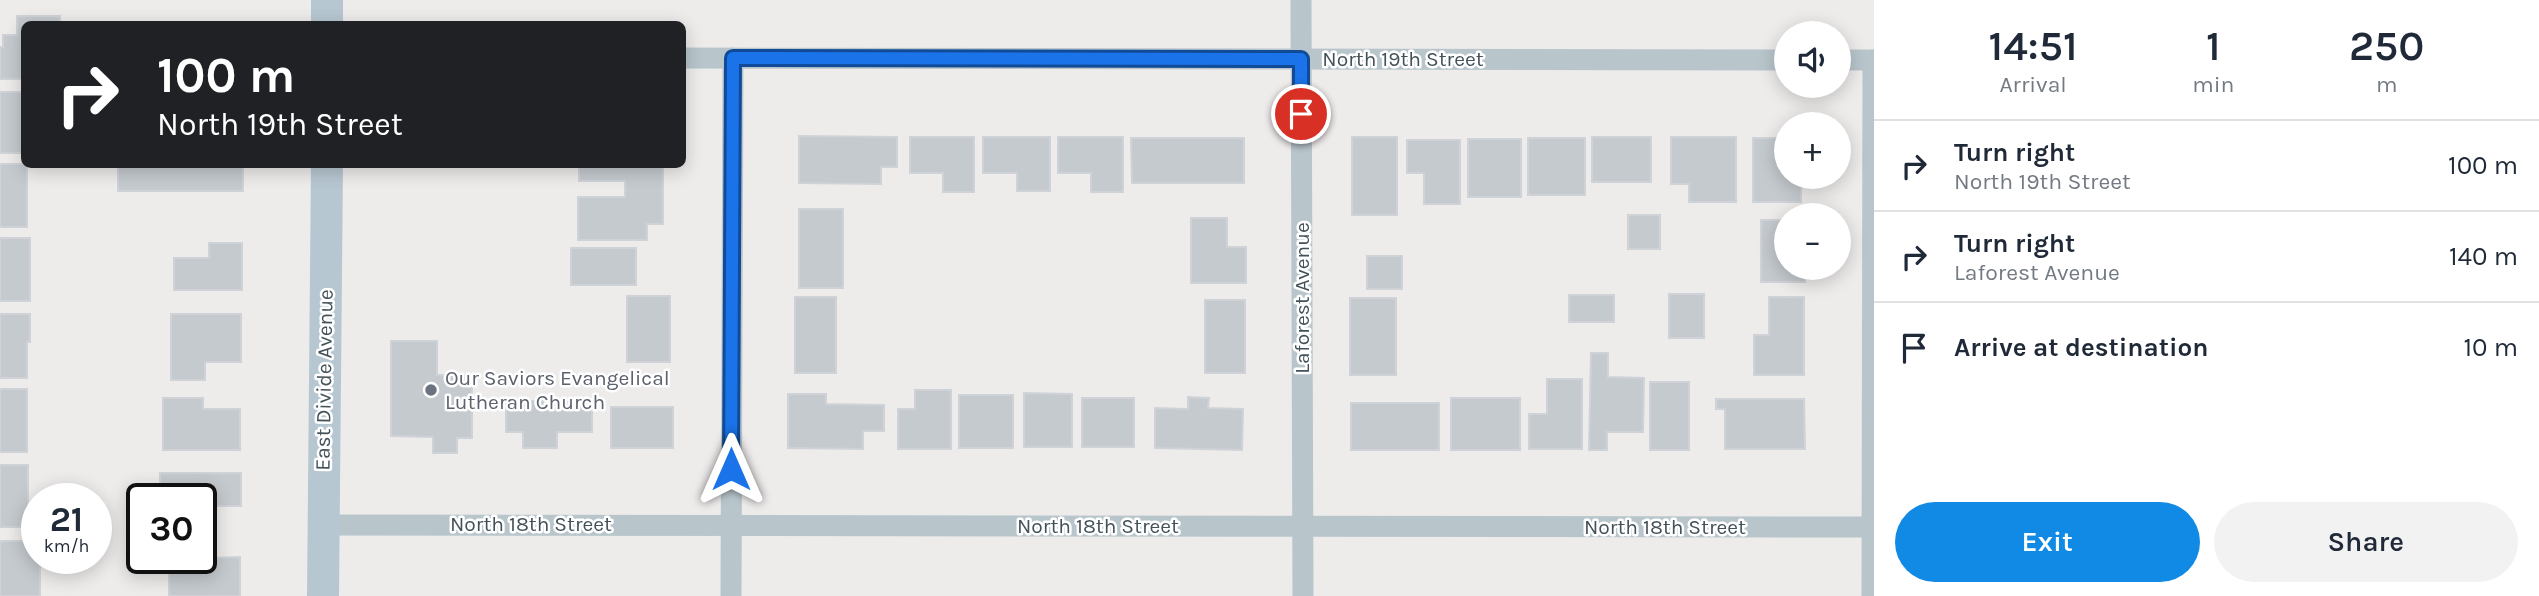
<!DOCTYPE html>
<html lang="en">
<head>
<meta charset="utf-8">
<style>
	:root { --surface:#fff; --page:#f2f2f3; --text:#1f2937; --muted:#747a83; --line:#e0e1e3; --accent:#108ae4 }
	body { margin:0; font-family:Karla,sans-serif; background:var(--page); color:var(--text); height:100vh; display:flex; flex-direction:column; font-size:26px; white-space:nowrap }
	* { box-sizing:border-box; margin:0 }
	p { font-size:23px; color:var(--muted) }
	.icon { flex:none; width:38px; height:38px; fill:none; stroke:currentColor; stroke-width:2; stroke-linecap:round; stroke-linejoin:round }
	.map { position:relative; flex:1; overflow:hidden }
	.details { display:flex; flex-direction:column; background:var(--surface); width:665px }
	.details>* { flex:none }
	.guide { position:absolute; left:21px; top:21px; width:665px; height:147px; border-radius:10px; box-shadow:0 4px 18px #0003; background:#202124; color:#fff; overflow:hidden }
	.fabs { position:absolute; left:1774px; top:21px; display:grid; gap:14px }
	.fabs a { display:grid; place-items:center; width:77px; height:77px; border-radius:50%; background:var(--surface); box-shadow:0 4px 18px #0003; font-size:35px }
	.speed { position:absolute; left:21px; top:483px; display:flex; gap:14px; font-size:35px; font-weight:700; text-align:center }
	.speed>* { display:grid; place-content:center; width:91px; height:91px; border-radius:50%; background:var(--surface); box-shadow:0 4px 18px #0003; line-height:1 }
	.speed small { font-size:18px; font-weight:400 }
	.speed .limit { border:4px solid #111; border-radius:10px; background:#fff; color:#111 }
	.pin { position:absolute; display:grid; place-items:center; width:60px; height:60px; color:#fff; margin:-30px; border:4px solid #fff; border-radius:50%; box-shadow:0 2px 7px #0007 }
	.me { position:absolute; width:77px; margin:-38px; rotate:0deg; stroke-linejoin:round; filter:drop-shadow(0 0 5px #0008) }
	.turn { display:flex; align-items:center; gap:24px; height:147px; padding:0 21px; font-size:32px }
	.turn .icon { width:91px; height:91px; stroke-width:2.5 }
	.turn b { display:block; font-size:49px; line-height:60px }
	.eta { display:flex; justify-content:space-evenly; align-items:center; height:119px; text-align:center }
	.eta b { font-size:42px; font-weight:600; line-height:49px }
	.action { display:flex; gap:14px; margin-top:auto; padding:14px 21px }
	.action a { flex:1; height:80px; border-radius:42px; background:var(--accent); color:#fff; font-size:28px; font-weight:600; line-height:80px; text-align:center }
	.action a+a { background:var(--page); color:var(--text) }
	ul { padding:0; list-style:none }
	li { display:flex; align-items:center; gap:21px; height:91px; padding:0 21px; border-top:2px solid var(--line) }
	li div { flex:1 }
	li b { display:block; font-size:26px }
	li em { font-style:normal }
	main { display:flex; flex:1; min-height:0 }
	.map>svg:first-child { display:block }
	.building { fill:#c5cacf; stroke:#cfd3d8; stroke-width:2 }
	.lines { fill:none; stroke-linecap:round; stroke-linejoin:round }
	.street { stroke:#b8c6cc; stroke-width:21 }
	.secondary { stroke:#b7c7d1; stroke-width:32 }
	.route-casing { stroke:#114b97; stroke-width:18 }
	.route { stroke:#1a73e8; stroke-width:12 }
	.worship-dot { fill:#6b7280; stroke:#fff; stroke-width:2.5 }
	.labels { text-anchor:middle; stroke-width:5; stroke-linejoin:round; paint-order:stroke }
	.street-label { font-size:21px; fill:#435259; stroke:#fff }
	.worship-label { font-size:21px; fill:#5b616d; stroke:#fff; text-anchor:start }
</style>
</head>
<body>
<main>
<div class="map">
<svg width="1874" height="596" viewBox="0 0 1874 596">
	<rect width="100%" height="100%" fill="#eeebeb"/>
	<!-- building -->
	<g class="building">
		<polygon points="17,16 60,16 60,24 24,24 24,79 0,79 0,47 3,47 3,35 17,35"/>
		<rect x="0" y="92" width="23" height="61"/>
		<polygon points="799,136 897,137 897,167 881,167 881,184 799,183"/>
		<polygon points="910,137 974,137 974,192 943,192 943,173 910,173"/>
		<polygon points="983,137 1050,137 1050,191 1017,191 1017,173 983,173"/>
		<polygon points="1058,137 1123,137 1123,192 1091,192 1091,173 1058,173"/>
		<rect x="1352" y="137" width="45" height="78"/>
		<rect x="1592" y="137" width="59" height="45"/>
		<polygon points="1671,137 1736,137 1736,202 1689,202 1689,184 1671,184"/>
		<polygon points="1131,138 1244,138 1244,183 1132,183"/>
		<rect x="1528" y="138" width="57" height="57"/>
		<polygon points="1753,138 1787,138 1787,177 1801,177 1801,202 1753,202"/>
		<rect x="1468" y="139" width="53" height="58"/>
		<polygon points="1407,140 1460,140 1460,204 1424,204 1424,173 1407,173"/>
		<rect x="0" y="164" width="27" height="63"/>
		<rect x="118" y="164" width="125" height="27"/>
		<polygon points="579,164 663,164 663,224 647,224 647,240 578,240 578,197 625,197 625,181 579,181"/>
		<rect x="799" y="209" width="44" height="79"/>
		<rect x="1628" y="215" width="32" height="34"/>
		<polygon points="1191,218 1227,218 1227,247 1246,247 1246,283 1191,283"/>
		<polygon points="1761,220 1787,220 1787,268 1805,268 1805,282 1761,282"/>
		<rect x="0" y="238" width="30" height="63"/>
		<polygon points="209,243 242,243 242,290 174,290 174,258 209,258"/>
		<rect x="571" y="248" width="65" height="37"/>
		<rect x="1367" y="256" width="35" height="33"/>
		<rect x="1669" y="294" width="35" height="44"/>
		<rect x="1569" y="295" width="45" height="27"/>
		<rect x="627" y="296" width="43" height="66"/>
		<rect x="795" y="297" width="41" height="76"/>
		<polygon points="1769,297 1804,297 1804,375 1754,375 1754,335 1769,335"/>
		<rect x="1350" y="298" width="46" height="77"/>
		<rect x="1205" y="300" width="40" height="73"/>
		<polygon points="0,314 30,314 30,342 27,342 27,378 0,378"/>
		<polygon points="171,314 241,314 241,362 205,362 205,380 171,380"/>
		<polygon points="391,341 437,341 437,375 472,375 472,438 457,438 457,453 433,453 433,437 391,436"/>
		<polygon points="1591,353 1608,353 1608,377 1644,378 1643,432 1607,432 1607,450 1589,450"/>
		<polygon points="1547,379 1582,379 1582,449 1529,449 1529,414 1547,414"/>
		<rect x="1650" y="382" width="39" height="68"/>
		<rect x="0" y="389" width="27" height="63"/>
		<polygon points="915,390 951,390 951,449 898,449 898,409 915,409"/>
		<polygon points="1024,393 1072,394 1072,447 1024,447"/>
		<polygon points="788,394 826,394 826,404 884,405 884,431 863,431 863,449 788,448"/>
		<rect x="959" y="395" width="54" height="53"/>
		<polygon points="1188,397 1209,398 1208,408 1243,409 1242,450 1155,448 1155,408 1188,409"/>
		<polygon points="163,398 203,398 203,409 240,409 240,450 163,450"/>
		<rect x="1082" y="398" width="52" height="49"/>
		<rect x="1451" y="398" width="69" height="52"/>
		<polygon points="1716,399 1804,399 1805,449 1725,449 1725,409 1716,409"/>
		<polygon points="506,401 592,401 592,432 557,432 557,448 523,448 523,432 506,432"/>
		<rect x="1351" y="403" width="88" height="47"/>
		<rect x="611" y="407" width="62" height="41"/>
		<rect x="0" y="465" width="28" height="62"/>
		<polygon points="160,473 241,473 241,506 213,506 213,525 201,525 201,499 160,499"/>
		<polygon points="0,541 37,541 37,558 40,558 40,596 0,596"/>
		<polygon points="201,541 204,541 205,558 240,557 240,596 169,596 169,558 201,558"/>
	</g>
	<g class="lines">
		<!-- street -->
		<g class="street">
			<polyline points="1301,0 1303,596"/>
			<polyline points="682,58 1787,60"/>
			<polyline points="1839,60 1874,60"/>
			<polyline points="323,525 1874,527"/>
			<polyline points="731,596 733,58"/>
			<polyline points="1872,596 1873,60"/>
		</g>
		<!-- secondary -->
		<g class="secondary">
			<polyline points="327,0 327,24"/>
			<polyline points="323,596 327,164"/>
		</g>
	</g>
	<g class="lines">
		<defs>
			<polyline id="route" points="731,469 733,58 1301,59 1301,114"/>
		</defs>
		<!-- route casing -->
		<use href="#route" class="route-casing"/>
		<!-- route -->
		<use href="#route" class="route"/>
	</g>
	<!-- markers -->
	<circle class="worship-dot" cx="431" cy="390" r="7"/>
	<g class="labels">
		<!-- street labels -->
		<g class="street-label">
			<text x="1403" y="66">North 19th Street</text>
			<text transform="translate(1302 298) rotate(-90)" y="7">Laforest Avenue</text>
			<text transform="translate(324 380) rotate(-89)" y="7">East Divide Avenue</text>
			<text x="531" y="531">North 18th Street</text>
			<text x="1098" y="533">North 18th Street</text>
			<text x="1665" y="534">North 18th Street</text>
		</g>
		<!-- worship labels -->
		<g class="worship-label">
			<text x="445" y="385">Our Saviors Evangelical<tspan x="445" dy="24">Lutheran Church</tspan></text>
		</g>
	</g>
</svg>
<div class="fabs">
<a><svg class="icon" aria-label="sound" viewBox="0 0 24 24"><path d="M4 9h4l5-4v14l-5-4H4zM17 9q2 3 0 6"/></svg></a>
<a>+</a>
<a>−</a>
</div>
<div class="speed"><div>21<small>km/h</small></div><div class="limit">30</div></div>
<div class="pin" style="left:1301px;top:114px;background:#d93025"><svg class="icon" aria-label="arrive" viewBox="0 0 24 24"><path d="M6 21V4h12l-3 4 3 4H6"/></svg></div>
<svg class="me" style="left:731px;top:469px" viewBox="-20 -20 40 40"><path d="M0-17L14 15 0 8-14 15z" fill="#1a73e8" stroke="#fff" stroke-width="4"/></svg>
<div class="guide">
<div class="turn"><svg class="icon" aria-label="right" viewBox="0 0 24 24"><path d="M7 20v-9h11M14 6l5 5-5 5"/></svg><div><b>100 m</b>North 19th Street</div></div>
</div>
</div>
<section class="details">
<div class="eta">
<div><b>14:51</b><p>Arrival</p></div>
<div><b>1</b><p>min</p></div>
<div><b>250</b><p>m</p></div>
</div>
<ul>
<li><svg class="icon" aria-label="right" viewBox="0 0 24 24"><path d="M7 20v-9h11M14 6l5 5-5 5"/></svg><div><b>Turn right</b><p>North 19th Street</p></div><em>100 m</em></li>
<li><svg class="icon" aria-label="right" viewBox="0 0 24 24"><path d="M7 20v-9h11M14 6l5 5-5 5"/></svg><div><b>Turn right</b><p>Laforest Avenue</p></div><em>140 m</em></li>
<li><svg class="icon" aria-label="arrive" viewBox="0 0 24 24"><path d="M6 21V4h12l-3 4 3 4H6"/></svg><div><b>Arrive at destination</b></div><em>10 m</em></li>
</ul>
<div class="action"><a>Exit</a><a>Share</a></div>
</section>
</main>
</body>
</html>
